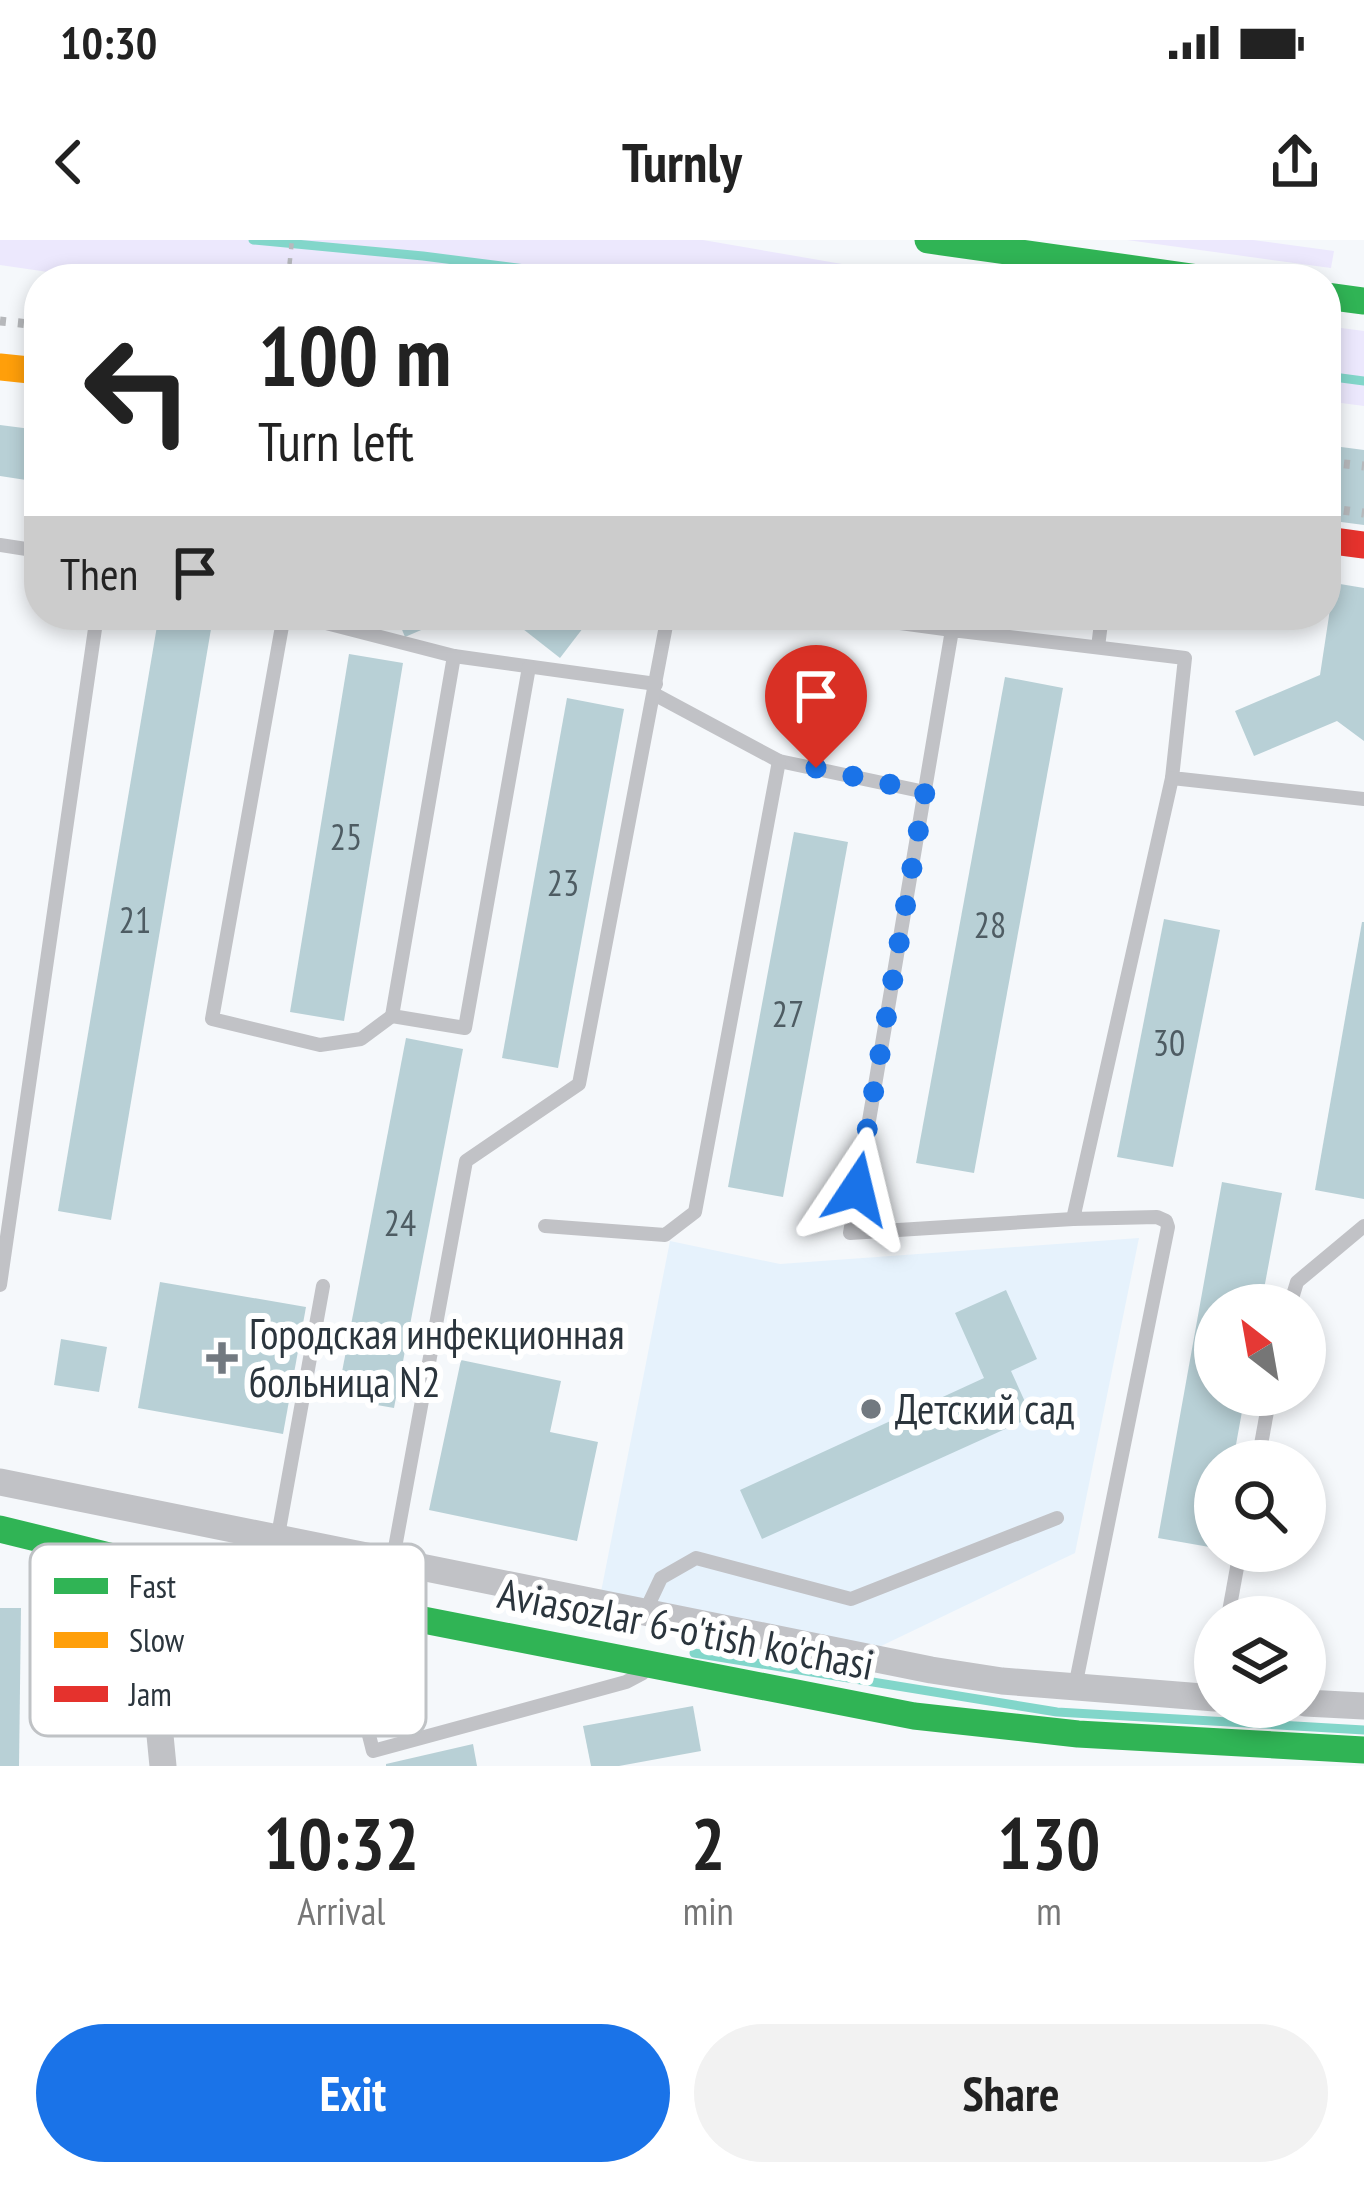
<!DOCTYPE html>
<html lang="en">
<head>
<meta charset="utf-8">
<style>
	:root { --surface:#fff; --page:#f2f2f2; --text:#222; --muted:#767676; --accent:#1a73e8 }
	body { margin:0; font-family:"PT Sans Narrow",sans-serif; background:var(--page); color:var(--text); height:100vh; display:flex; flex-direction:column; font-size:45px; white-space:nowrap }
	* { box-sizing:border-box; margin:0 }
	p { font-size:39px; color:var(--muted) }
	.icon { flex:none; width:66px; height:66px; fill:none; stroke:currentColor; stroke-width:2; stroke-linecap:round; stroke-linejoin:round }
	.map { position:relative; height:1526px; overflow:hidden }
	.panel { display:flex; flex-direction:column; background:var(--surface); flex:1 }
	.panel>* { flex:none }
	.top-card { position:absolute; left:24px; top:24px; width:1317px; height:366px; border-radius:48px; box-shadow:0 6px 18px #0003; background:#fff; color:var(--text); overflow:hidden }
	.needle { width:78px; rotate:329deg }
	.fabs { position:absolute; left:1194px; top:1044px; display:grid; gap:24px }
	.fabs a { display:grid; place-items:center; width:132px; height:132px; border-radius:50%; background:var(--surface); box-shadow:0 6px 18px #0003; font-size:60px }
	.pin { position:absolute; display:grid; place-items:center; width:102px; height:102px; color:#fff; margin:-123px -51px; border-radius:50% 50% 50% 0; rotate:-45deg; box-shadow:0 0 12px #0007 }
	.pin .icon { rotate:45deg }
	.me { position:absolute; width:132px; margin:-66px; rotate:10deg; stroke-linejoin:round; filter:drop-shadow(0 0 9px #0008) }
	.turn { display:flex; align-items:center; gap:42px; height:252px; padding:0 36px; font-size:54px }
	.turn .icon { width:156px; height:156px; stroke-width:2.5 }
	.turn b { display:block; font-size:84px; line-height:102px }
	.then { display:flex; align-items:center; height:114px; padding:0 36px; background:#0003; gap:24px; font-size:45px }
	.eta { display:flex; justify-content:space-evenly; align-items:center; height:204px; text-align:center }
	.eta b { font-size:72px; font-weight:600; line-height:84px }
	.action { display:flex; gap:24px; margin-top:auto; padding:24px 36px }
	.action a { flex:1; height:138px; border-radius:72px; background:var(--accent); color:#fff; font-size:48px; font-weight:600; line-height:138px; text-align:center }
	.action a+a { background:var(--page); color:var(--text) }
	.status { display:flex; justify-content:space-between; align-items:center; height:84px; padding:0 60px; background:var(--surface); direction:ltr }
	.status svg { height:33px; fill:currentColor }
	header { display:flex; justify-content:space-between; align-items:center; height:156px; padding:0 36px; background:var(--surface); font-size:54px; font-weight:600 }
	.map>svg:first-child { display:block }
	.built { fill:#e6f2fc }
	.green { fill:#ece8fd }
	.lines { fill:none; stroke-linecap:round; stroke-linejoin:round }
	.stream { stroke:#82d6ca; stroke-width:9 }
	.building { fill:#b8d0d6 }
	.path { stroke:#b7b9bd; stroke-width:4.5; stroke-dasharray:6 9; stroke-linecap:butt }
	.lane { stroke:#c1c2c6; stroke-width:14 }
	.street { stroke:#c1c2c6; stroke-width:27 }
	.fast { stroke:#30b455; stroke-width:27 }
	.slow { stroke:#ff9f0a; stroke-width:27 }
	.jam { stroke:#e5322d; stroke-width:27 }
	.rail { stroke:#b6b8bb; stroke-width:9; stroke-dasharray:6 12; stroke-linecap:butt }
	.route { stroke:#1a73e8; stroke-width:21; stroke-dasharray:0 37.8 }
	.poi-dot { fill:#727980; stroke:#fff; stroke-width:4.5 }
	.labels { text-anchor:middle; stroke-width:12; stroke-linejoin:round; paint-order:stroke }
	.number-label { font-size:36px; fill:#4e5c63 }
	.poi-label { font-size:42px; fill:#2b353d; stroke:#fff; text-anchor:start }
	.street-label { font-size:42px; fill:#2b353d; stroke:#fff }
	.key { fill:#fff; stroke:#bfc2c5; stroke-width:3 }
	.key-label { font-size:33px; fill:#2b353d }
</style>
</head>
<body>
<div class="status"><b>10:30</b><svg viewBox="0 0 49 12"><path d="M0 12V9h3v3zM5 12V6h3v6zM10 12V3h3v9zM15 12V0h3v12zM26 1h20v11H26zM47 4h2v5h-2z"/></svg></div>
<header><svg class="icon" aria-label="back" viewBox="0 0 24 24"><path d="M15 5l-7 7 7 7"/></svg>Turnly<svg class="icon" aria-label="share" viewBox="0 0 24 24"><path d="M12 15V3M7 8l5-5 5 5M5 13v7h14v-7"/></svg></header>
<div class="map">
<svg width="1364" height="1526" viewBox="0 0 1364 1526">
	<rect width="100%" height="100%" fill="#f5f8fb"/>
	<!-- built -->
	<polygon class="built" points="1139,998 1075,1313 879,1407 601,1352 670,1001 780,1024"/>
	<!-- green -->
	<g class="green">
		<polygon points="0,0 703,0 929,39 96,39 0,25"/>
		<polygon points="1127,0 1253,0 1334,11 1331,28"/>
		<polygon points="1326,86 1364,91 1364,166 1326,161"/>
	</g>
	<g class="lines">
		<!-- stream -->
		<g class="stream">
			<polyline points="253,0 423,16 603,39"/>
			<polyline points="1326,136 1364,141"/>
			<polyline points="694,1413 1057,1472 1364,1490"/>
		</g>
	</g>
	<!-- building -->
	<g class="building">
		<polygon points="0,185 39,190 39,242 0,236"/>
		<polygon points="1326,205 1364,210 1364,285 1326,280"/>
		<polygon points="1334,343 1364,348 1364,501 1337,481 1254,516 1235,471 1320,435"/>
		<polygon points="396,375 456,375 405,397"/>
		<polygon points="505,375 593,375 560,418"/>
		<polygon points="1016,375 1076,375 1074,386"/>
		<polygon points="1209,375 1280,375 1278,387"/>
		<polygon points="158,380 211,389 111,980 58,971"/>
		<polygon points="349,414 403,423 344,781 290,772"/>
		<polygon points="1005,437 1063,448 974,933 916,923"/>
		<polygon points="567,458 624,469 558,828 502,818"/>
		<polygon points="794,592 848,602 783,957 728,947"/>
		<polygon points="1164,679 1220,690 1173,927 1117,917"/>
		<polygon points="1362,682 1364,682 1364,959 1315,950"/>
		<polygon points="406,798 463,809 394,1168 337,1158"/>
		<polygon points="1222,942 1282,953 1261,1065 1215,1065 1215,1155 1245,1155 1233,1221 1215,1221 1215,1308 1158,1298"/>
		<polygon points="160,1042 306,1067 283,1194 138,1168"/>
		<polygon points="1006,1050 1037,1119 1011,1131 1032,1177 762,1299 740,1250 984,1138 955,1073"/>
		<polygon points="61,1099 107,1107 99,1152 54,1145"/>
		<polygon points="461,1120 561,1141 550,1192 598,1202 577,1301 429,1270"/>
		<polygon points="0,1368 21,1368 19,1526 0,1526"/>
		<polygon points="693,1466 701,1511 619,1526 591,1526 583,1486"/>
		<polygon points="473,1504 477,1526 386,1526 386,1524"/>
	</g>
	<g class="lines">
		<!-- path -->
		<polyline class="path" points="288,39 292,0"/>
		<!-- lane -->
		<g class="lane">
			<polyline points="0,305 39,311"/>
			<polyline points="284,375 212,779 320,805 361,799 392,776"/>
			<polyline points="295,375 454,416 656,444"/>
			<polyline points="841,375 952,390"/>
			<polyline points="1098,407 1102,375"/>
			<polyline points="454,416 392,776 465,788 529,427"/>
			<polyline points="654,454 779,521 925,552"/>
			<polyline points="1073,979 850,993 952,390 1185,418 1172,538 1364,559"/>
			<polyline points="545,986 665,995 695,972 779,521"/>
			<polyline points="0,1045 97,375"/>
			<polyline points="1290,1065 1297,1042 1364,986"/>
			<polyline points="1258,1221 1270,1155"/>
			<polyline points="277,1301 323,1046"/>
			<polyline points="392,1324 466,921 579,844 668,375"/>
			<polyline points="337,1369 373,1511 626,1442 643,1433"/>
			<polyline points="644,1374 661,1338 696,1318 851,1359 1057,1278"/>
			<polyline points="1228,1377 1240,1311"/>
			<polyline points="1075,1447 1168,987 1166,981 1157,977 1073,979 1172,538"/>
		</g>
		<!-- street -->
		<g class="street">
			<polyline points="0,1242 931,1430 1002,1441 1215,1458"/>
			<polyline points="158,1328 159,1485 163,1526"/>
			<polyline points="1305,1463 1364,1466"/>
		</g>
		<!-- fast -->
		<g class="fast">
			<polyline points="928,0 1206,39"/>
			<polyline points="1326,56 1364,61"/>
			<polyline points="0,1289 158,1328 914,1476 1078,1494 1364,1510"/>
		</g>
		<!-- slow -->
		<polyline class="slow" points="0,127 39,131"/>
		<!-- jam -->
		<polyline class="jam" points="1326,300 1364,305"/>
		<!-- rail -->
		<g class="rail">
			<polyline points="0,81 39,85"/>
			<polyline points="1326,222 1364,226"/>
			<polyline points="1326,268 1364,273"/>
		</g>
	</g>
	<g class="lines">
		<!-- route -->
		<polyline class="route" points="816,528 925,552 857,949"/>
	</g>
	<!-- markers -->
	<g class="poi-dot">
		<path d="M216 1100h12v12h12v12h-12v12h-12v-12h-12v-12h12z"/>
		<circle cx="871" cy="1169" r="12"/>
	</g>
	<g class="labels">
		<!-- number labels -->
		<g class="number-label">
			<text x="346" y="610">25</text>
			<text x="563" y="656">23</text>
			<text x="135" y="693">21</text>
			<text x="990" y="698">28</text>
			<text x="788" y="787">27</text>
			<text x="1169" y="816">30</text>
			<text x="400" y="996">24</text>
		</g>
		<!-- poi labels -->
		<g class="poi-label">
			<text x="249" y="1109">Городская инфекционная<tspan x="249" dy="48">больница N2</tspan></text>
			<text x="895" y="1184">Детский сад</text>
		</g>
		<!-- street labels -->
		<g class="street-label">
			<text transform="translate(686 1389) rotate(11)" y="15">Aviasozlar 6-o'tish ko'chasi</text>
		</g>
	</g>
	<!-- legend -->
	<rect x="30" y="1304" width="396" height="192" rx="18" class="key"/>
	<rect x="54" y="1338" width="54" height="16" fill="#30b455"/>
	<rect x="54" y="1392" width="54" height="16" fill="#ff9f0a"/>
	<rect x="54" y="1446" width="54" height="16" fill="#e5322d"/>
	<g class="key-label">
		<text x="129" y="1358">Fast</text>
		<text x="129" y="1412">Slow</text>
		<text x="129" y="1466">Jam</text>
	</g>
</svg>
<div class="fabs">
<a><svg class="needle" viewBox="-14 -14 28 28"><path d="M0-13l5 13h-10z" fill="#e53935"/><path d="M0 13l5-13h-10z" fill="#767676"/></svg></a>
<a><svg class="icon" aria-label="search" viewBox="0 0 24 24"><circle cx="10" cy="10" r="6"/><path d="M15 15l6 6"/></svg></a>
<a><svg class="icon" aria-label="layers" viewBox="0 0 24 24"><path d="M12 4l9 5-9 5-9-5zM3 14l9 5 9-5"/></svg></a>
</div>
<div class="pin" style="left:816px;top:528px;background:#d93025"><svg class="icon" aria-label="arrive" viewBox="0 0 24 24"><path d="M6 21V4h12l-3 4 3 4H6"/></svg></div>
<svg class="me" style="left:857px;top:949px" viewBox="-20 -20 40 40"><path d="M0-17L14 15 0 8-14 15z" fill="#1a73e8" stroke="#fff" stroke-width="4"/></svg>
<div class="top-card">
<div class="turn"><svg class="icon" aria-label="left" viewBox="0 0 24 24"><path d="M17 20v-9H6M10 6l-5 5 5 5"/></svg><div><b>100 m</b>Turn left</div></div>
<div class="then">Then<svg class="icon" aria-label="arrive" viewBox="0 0 24 24"><path d="M6 21V4h12l-3 4 3 4H6"/></svg></div>
</div>
</div>
<section class="panel">
<div class="eta">
<div><b>10:32</b><p>Arrival</p></div>
<div><b>2</b><p>min</p></div>
<div><b>130</b><p>m</p></div>
</div>
<div class="action"><a>Exit</a><a>Share</a></div>
</section>
</body>
</html>
